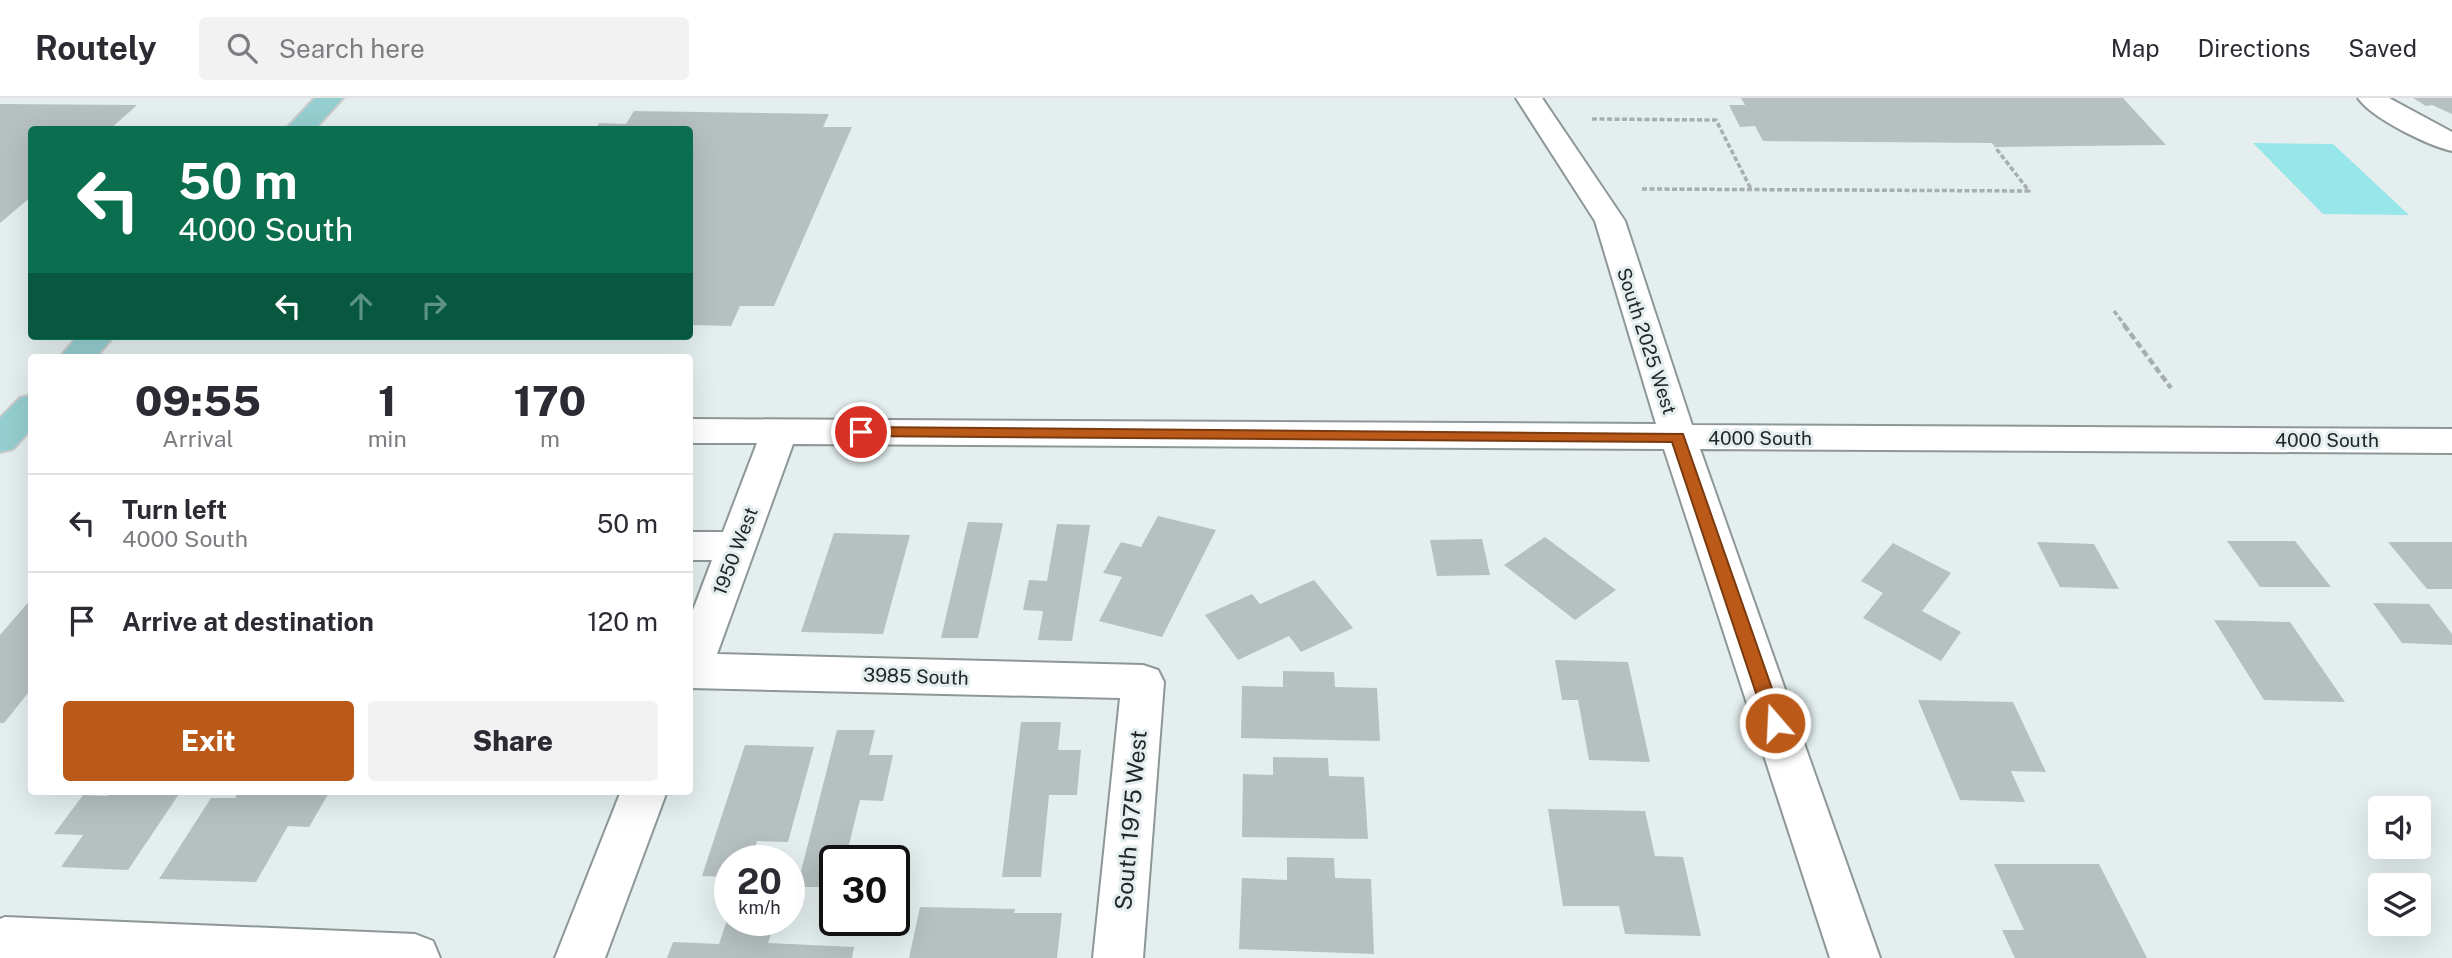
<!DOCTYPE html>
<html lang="en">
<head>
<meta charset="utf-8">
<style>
	:root { --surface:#fff; --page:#f2f2f3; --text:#2b2b33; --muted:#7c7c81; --line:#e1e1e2; --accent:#ba5918 }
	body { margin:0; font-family:"Public Sans",sans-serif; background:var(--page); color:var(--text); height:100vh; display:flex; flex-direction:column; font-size:26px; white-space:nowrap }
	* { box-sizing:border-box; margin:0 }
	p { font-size:23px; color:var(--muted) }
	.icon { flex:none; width:38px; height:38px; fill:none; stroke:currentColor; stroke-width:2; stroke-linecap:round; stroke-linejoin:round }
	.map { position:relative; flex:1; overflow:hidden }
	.side { position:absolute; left:28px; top:256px; width:665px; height:441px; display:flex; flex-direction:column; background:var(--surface); border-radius:7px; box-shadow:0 7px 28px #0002 }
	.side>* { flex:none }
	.top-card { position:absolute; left:28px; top:28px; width:665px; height:214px; border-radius:7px; box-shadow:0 7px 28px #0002; background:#0b6e4f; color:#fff; overflow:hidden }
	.tools { position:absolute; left:2368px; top:698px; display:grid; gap:14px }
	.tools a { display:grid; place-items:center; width:63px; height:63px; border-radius:7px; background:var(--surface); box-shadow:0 7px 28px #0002; font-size:35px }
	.speed { position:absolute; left:714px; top:747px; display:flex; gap:14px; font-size:35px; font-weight:700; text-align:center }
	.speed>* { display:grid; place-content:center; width:91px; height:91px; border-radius:50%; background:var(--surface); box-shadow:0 7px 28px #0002; line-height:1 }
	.speed small { font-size:18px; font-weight:400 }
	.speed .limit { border:4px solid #111; border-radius:10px; background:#fff; color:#111 }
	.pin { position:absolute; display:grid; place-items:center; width:60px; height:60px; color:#fff; margin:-30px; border:4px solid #fff; border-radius:50%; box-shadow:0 2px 7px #0007 }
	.me { position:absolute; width:77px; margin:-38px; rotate:341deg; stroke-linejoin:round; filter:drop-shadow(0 0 5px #0008) }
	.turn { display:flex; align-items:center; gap:24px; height:147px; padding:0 35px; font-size:32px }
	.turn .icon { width:91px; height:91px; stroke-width:2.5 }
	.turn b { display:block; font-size:49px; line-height:60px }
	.lanes { display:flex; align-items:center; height:66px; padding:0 35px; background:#0003; justify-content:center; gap:35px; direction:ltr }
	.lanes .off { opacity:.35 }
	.eta { display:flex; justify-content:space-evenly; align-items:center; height:119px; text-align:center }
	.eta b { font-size:42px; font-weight:800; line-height:49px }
	.button { display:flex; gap:14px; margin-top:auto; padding:14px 35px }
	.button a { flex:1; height:80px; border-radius:7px; background:var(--accent); color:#fff; font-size:28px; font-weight:800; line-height:80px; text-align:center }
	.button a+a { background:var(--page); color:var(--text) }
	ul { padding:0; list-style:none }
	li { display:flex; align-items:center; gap:21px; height:98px; padding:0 35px; border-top:2px solid var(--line) }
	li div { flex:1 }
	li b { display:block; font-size:26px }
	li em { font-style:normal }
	header { display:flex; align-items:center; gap:42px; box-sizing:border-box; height:98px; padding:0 35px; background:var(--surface); border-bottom:2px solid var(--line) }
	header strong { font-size:33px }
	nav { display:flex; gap:38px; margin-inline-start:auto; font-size:24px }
	.search { width:490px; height:63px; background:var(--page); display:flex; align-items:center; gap:18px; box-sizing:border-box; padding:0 24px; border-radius:7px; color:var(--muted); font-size:26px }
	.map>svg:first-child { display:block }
	.green { fill:#97e6e9 }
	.building { fill:#b6c0c0 }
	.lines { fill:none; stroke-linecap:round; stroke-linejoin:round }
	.minor-casing { stroke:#8d9797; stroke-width:4 }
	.major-casing { stroke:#cacbcb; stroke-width:4 }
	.path-far1 { stroke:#a6aeae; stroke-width:3.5; stroke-dasharray:5 2.5; stroke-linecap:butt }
	.path { stroke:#a6aeae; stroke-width:4.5; stroke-dasharray:7 3.5; stroke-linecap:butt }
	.minor { fill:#fff; fill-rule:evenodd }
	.major { fill:#95ced0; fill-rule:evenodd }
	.route { fill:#ba5918; stroke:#793a10; stroke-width:2 }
	.labels { text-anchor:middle; stroke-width:6; stroke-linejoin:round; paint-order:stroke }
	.street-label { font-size:19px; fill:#222626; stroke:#e4eeee }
	.near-street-label { font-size:23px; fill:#222626; stroke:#e4eeee }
</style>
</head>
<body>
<header>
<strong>Routely</strong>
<div class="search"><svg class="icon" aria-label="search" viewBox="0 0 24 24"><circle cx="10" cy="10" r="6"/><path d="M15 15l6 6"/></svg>Search here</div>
<nav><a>Map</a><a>Directions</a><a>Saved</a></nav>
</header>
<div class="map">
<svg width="2452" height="860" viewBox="0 0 2452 860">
	<rect width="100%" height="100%" fill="#e4eeee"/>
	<!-- green -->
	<polygon class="green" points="2253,45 2333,46 2409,117 2323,116"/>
	<!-- building -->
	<g class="building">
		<polygon points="1741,0 2123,0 2166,47 1995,49 1992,45 1763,43 1755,28 1740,29 1729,7 1745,7"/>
		<polygon points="2413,0 2452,0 2452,16 2432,7 2426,8"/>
		<polygon points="0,6 137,7 109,32 32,32 32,98 0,125"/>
		<polygon points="634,13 829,16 823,29 852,29 774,208 740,208 731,228 690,227 690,32 595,32 599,25 626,26"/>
		<polygon points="1158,418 1216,432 1162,539 1099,523 1122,479 1103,475 1121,444 1141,449"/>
		<polygon points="968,424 1003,425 978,540 941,540"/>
		<polygon points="1057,426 1090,427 1072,543 1038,542 1043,513 1023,512 1029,482 1047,483"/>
		<polygon points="834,435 910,437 883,536 801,534"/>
		<polygon points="1545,439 1616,492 1575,522 1504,467"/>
		<polygon points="1482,441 1490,477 1437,478 1430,442"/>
		<polygon points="2227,443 2295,443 2331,489 2260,489"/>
		<polygon points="2037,444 2094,446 2119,491 2060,489"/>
		<polygon points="2388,444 2452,444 2452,491 2427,491"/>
		<polygon points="1893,445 1951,475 1922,513 1961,534 1941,563 1863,520 1883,495 1861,483"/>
		<polygon points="1314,482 1353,530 1301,554 1289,538 1238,562 1205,517 1252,496 1260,506"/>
		<polygon points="32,500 32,590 4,625 0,625 0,537"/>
		<polygon points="2373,505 2429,506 2452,536 2452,547 2402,545"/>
		<polygon points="2214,522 2290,524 2345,604 2264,602"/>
		<polygon points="1555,562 1628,564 1650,664 1589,662 1578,602 1562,602"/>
		<polygon points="1283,573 1334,574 1335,589 1377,590 1380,643 1241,640 1242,588 1283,589"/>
		<polygon points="1918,602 2013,604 2046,674 2011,673 2025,704 1960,702"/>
		<polygon points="1021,624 1061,624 1058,652 1081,652 1077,697 1049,697 1041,779 1002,779"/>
		<polygon points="837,632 875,632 869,657 893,657 883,703 860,702 845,763 835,763 835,789 797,789"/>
		<polygon points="745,647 814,649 788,744 757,743 751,763 730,763 730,779 702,778"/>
		<polygon points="1273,659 1328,660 1329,678 1364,679 1368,741 1242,739 1243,676 1273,677"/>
		<polygon points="111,693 181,693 128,772 61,769 83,737 54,736 83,697 107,698"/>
		<polygon points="239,693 330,693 309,729 288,728 256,784 159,781 211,700 235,700"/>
		<polygon points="1548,711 1645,713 1655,758 1683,759 1701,838 1625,836 1619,808 1563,808"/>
		<polygon points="1287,759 1334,760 1335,780 1371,781 1374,856 1239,851 1242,780 1287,782"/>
		<polygon points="1994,766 2099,766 2147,860 2015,860 2002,832 2024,832"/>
		<polygon points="920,809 1015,811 1014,815 1062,815 1057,860 909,860"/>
		<polygon points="727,822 775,824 768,845 854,849 852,860 667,860 673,844 719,846"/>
	</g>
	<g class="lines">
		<defs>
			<g id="minor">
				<polygon points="1516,0 1542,0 1625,123 1692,327 2452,331 2452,355 1700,351 1880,860 1830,860 1664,351 793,346 717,556 1143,567 1158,572 1164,584 1143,860 1093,860 1120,600 690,590 690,520 712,462 690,462 690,434 723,434 757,345 690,345 690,321 1656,326 1595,123"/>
				<path d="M2358,0H2389L2452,34V53C2429,48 2371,20 2358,0Z"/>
				<polygon points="621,693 667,693 605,860 555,860"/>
				<polygon points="5,819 415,836 433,843 440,860 0,860 0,821"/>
			</g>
			<g id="major">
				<polygon points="315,0 343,0 314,32 285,32"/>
				<polygon points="78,238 114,238 96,259 60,259"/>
				<polygon points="32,297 32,330 13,351 0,354 0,320 20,300"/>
			</g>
		</defs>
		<!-- minor casing -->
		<use href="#minor" class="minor-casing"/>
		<!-- major casing -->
		<use href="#major" class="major-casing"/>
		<!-- path-far1 -->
		<g class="path-far1">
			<polyline points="1592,21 1716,22 1751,91"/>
			<polyline points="1642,91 2029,93 1995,49"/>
			<polyline points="2114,213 2126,229"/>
		</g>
		<!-- path -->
		<polyline class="path" points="2124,227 2171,290"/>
		<!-- minor -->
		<use href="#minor" class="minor"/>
		<!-- major -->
		<use href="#major" class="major"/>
	</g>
	<!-- route -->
	<polygon class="route" points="861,329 1683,336 1784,625 1781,631 1775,633 1768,631 1766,625 1672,344 855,338 853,334"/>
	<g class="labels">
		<!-- street labels -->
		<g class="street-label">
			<text transform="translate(1647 243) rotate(72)" y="7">South 2025 West</text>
			<text x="1760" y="347">4000 South</text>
			<text x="2327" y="349">4000 South</text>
			<text transform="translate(735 453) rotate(-69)" y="7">1950 West</text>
			<text transform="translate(916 578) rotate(2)" y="7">3985 South</text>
		</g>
		<!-- near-street labels -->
		<g class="near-street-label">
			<text transform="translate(1131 722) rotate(-85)" y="8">South 1975 West</text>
		</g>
	</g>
</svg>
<div class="tools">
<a><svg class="icon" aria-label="sound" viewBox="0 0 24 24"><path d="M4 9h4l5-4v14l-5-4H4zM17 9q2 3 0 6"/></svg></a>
<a><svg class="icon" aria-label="layers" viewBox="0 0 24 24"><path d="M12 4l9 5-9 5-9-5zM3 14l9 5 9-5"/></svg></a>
</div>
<div class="speed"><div>20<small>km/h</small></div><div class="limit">30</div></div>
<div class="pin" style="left:861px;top:334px;background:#d93025"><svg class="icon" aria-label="arrive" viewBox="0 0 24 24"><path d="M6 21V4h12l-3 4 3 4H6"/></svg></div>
<svg class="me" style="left:1775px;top:625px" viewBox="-20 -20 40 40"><circle r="17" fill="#ba5918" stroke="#fff" stroke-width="3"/><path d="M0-11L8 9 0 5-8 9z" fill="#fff"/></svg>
<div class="top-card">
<div class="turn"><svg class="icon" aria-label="left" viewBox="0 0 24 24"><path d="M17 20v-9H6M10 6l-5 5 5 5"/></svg><div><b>50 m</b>4000 South</div></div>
<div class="lanes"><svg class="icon" aria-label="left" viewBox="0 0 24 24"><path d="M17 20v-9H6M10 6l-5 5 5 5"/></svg><svg class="icon off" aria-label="ahead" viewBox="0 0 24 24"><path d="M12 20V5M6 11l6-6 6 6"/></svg><svg class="icon off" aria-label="right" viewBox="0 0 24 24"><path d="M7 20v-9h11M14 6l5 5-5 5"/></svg></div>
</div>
<section class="side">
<div class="eta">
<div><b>09:55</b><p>Arrival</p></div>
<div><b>1</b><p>min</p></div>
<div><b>170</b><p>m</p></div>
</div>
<ul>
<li><svg class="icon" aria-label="left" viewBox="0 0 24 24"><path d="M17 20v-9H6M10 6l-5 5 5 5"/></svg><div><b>Turn left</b><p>4000 South</p></div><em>50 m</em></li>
<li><svg class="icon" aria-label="arrive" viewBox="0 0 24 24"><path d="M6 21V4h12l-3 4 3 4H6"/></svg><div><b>Arrive at destination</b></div><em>120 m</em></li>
</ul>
<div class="button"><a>Exit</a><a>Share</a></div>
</section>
</div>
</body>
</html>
